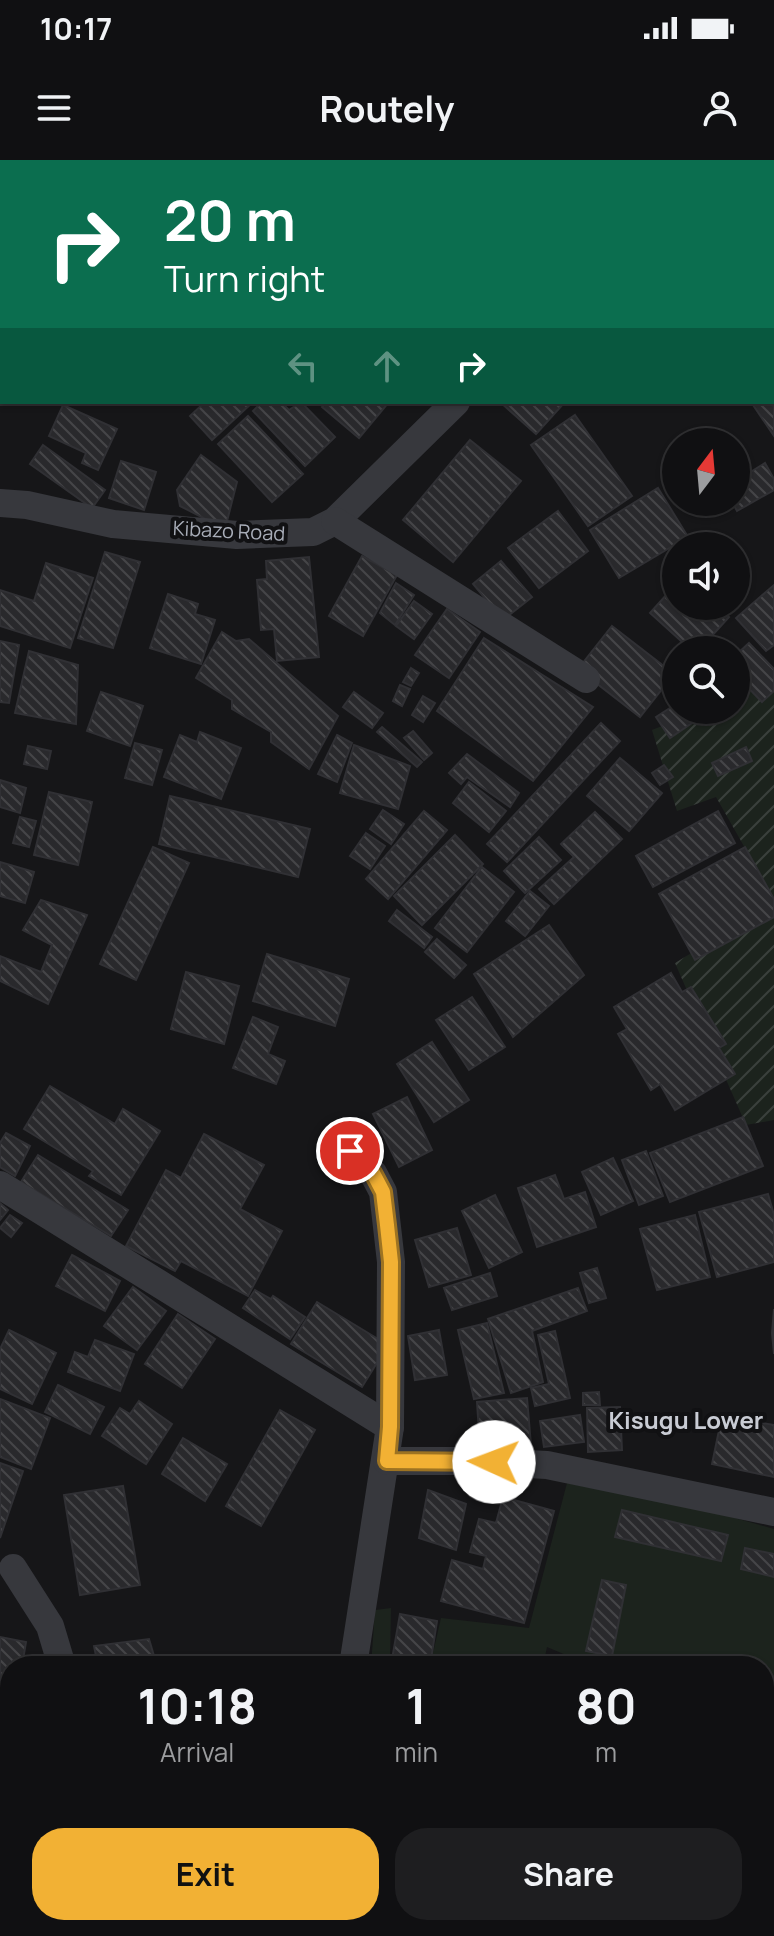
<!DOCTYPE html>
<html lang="en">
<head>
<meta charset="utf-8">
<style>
	:root { --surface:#101012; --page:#1e1e20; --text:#f1f3f6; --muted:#9c9d9f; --line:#303032; --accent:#f2b134 }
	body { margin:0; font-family:Manrope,sans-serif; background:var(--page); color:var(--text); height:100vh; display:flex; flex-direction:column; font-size:30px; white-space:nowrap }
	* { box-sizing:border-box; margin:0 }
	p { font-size:26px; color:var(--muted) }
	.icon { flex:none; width:44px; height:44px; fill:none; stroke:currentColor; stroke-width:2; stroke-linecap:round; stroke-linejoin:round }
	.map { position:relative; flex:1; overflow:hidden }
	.sheet { position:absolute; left:0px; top:1496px; width:774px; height:280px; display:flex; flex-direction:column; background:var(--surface); border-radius:32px 32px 0 0; box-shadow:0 2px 6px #0004,0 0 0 2px var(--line) }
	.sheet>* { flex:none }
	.top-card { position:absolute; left:0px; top:0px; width:774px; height:244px; box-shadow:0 2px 6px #0004,0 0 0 2px var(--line); background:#0b6e4f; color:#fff; overflow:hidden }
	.needle { width:52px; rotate:16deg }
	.controls { position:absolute; left:662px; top:268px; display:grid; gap:16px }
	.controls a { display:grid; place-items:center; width:88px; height:88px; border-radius:50%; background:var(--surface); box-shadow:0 2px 6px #0004,0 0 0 2px var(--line); font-size:40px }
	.pin { position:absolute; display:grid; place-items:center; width:68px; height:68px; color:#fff; margin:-34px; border:4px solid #fff; border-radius:50%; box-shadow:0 2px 8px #0007 }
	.me { position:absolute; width:88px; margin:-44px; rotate:272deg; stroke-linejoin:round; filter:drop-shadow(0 0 6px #0008) }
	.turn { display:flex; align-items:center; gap:28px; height:168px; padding:0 32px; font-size:36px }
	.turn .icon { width:104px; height:104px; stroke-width:2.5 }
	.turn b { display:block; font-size:56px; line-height:68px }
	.lanes { display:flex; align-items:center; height:76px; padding:0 32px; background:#0003; justify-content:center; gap:40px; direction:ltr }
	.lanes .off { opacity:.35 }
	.eta { display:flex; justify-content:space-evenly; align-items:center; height:136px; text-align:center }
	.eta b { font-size:48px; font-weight:700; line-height:56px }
	.button { display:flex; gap:16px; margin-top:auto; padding:16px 32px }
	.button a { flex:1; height:92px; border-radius:32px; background:var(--accent); color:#111; font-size:32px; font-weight:700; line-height:92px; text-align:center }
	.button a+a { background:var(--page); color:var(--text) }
	.status { display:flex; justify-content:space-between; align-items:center; height:56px; padding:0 40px; background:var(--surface); direction:ltr }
	.status svg { height:22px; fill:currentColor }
	header { display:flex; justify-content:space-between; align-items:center; height:104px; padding:0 32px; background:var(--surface); font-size:36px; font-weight:700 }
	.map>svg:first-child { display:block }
	.green { fill:#1c231d }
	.garden { fill:url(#garden-furrows) }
	.building { fill:url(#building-back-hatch); stroke:#303034; stroke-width:2 }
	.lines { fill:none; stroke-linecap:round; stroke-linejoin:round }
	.minor { stroke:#37383d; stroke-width:28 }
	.route-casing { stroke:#9d7322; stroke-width:20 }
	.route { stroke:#f2b134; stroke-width:14 }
	.labels { text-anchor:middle; stroke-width:8; stroke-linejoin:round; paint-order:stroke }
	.street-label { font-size:20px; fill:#a8adb8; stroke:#111113 }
	.quarter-label { font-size:24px; font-weight:bold; fill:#c9ccd4; stroke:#111113 }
</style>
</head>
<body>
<div class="status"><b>10:17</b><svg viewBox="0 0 49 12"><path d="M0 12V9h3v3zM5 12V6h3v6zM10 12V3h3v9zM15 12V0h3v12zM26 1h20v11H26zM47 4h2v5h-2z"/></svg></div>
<header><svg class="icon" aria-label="menu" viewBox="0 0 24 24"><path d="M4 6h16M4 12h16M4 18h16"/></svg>Routely<svg class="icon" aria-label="person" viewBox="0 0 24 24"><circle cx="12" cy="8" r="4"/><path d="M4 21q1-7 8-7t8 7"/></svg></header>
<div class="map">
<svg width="774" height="1776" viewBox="0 0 774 1776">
	<defs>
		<pattern id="garden-furrows" width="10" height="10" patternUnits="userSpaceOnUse" patternTransform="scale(2)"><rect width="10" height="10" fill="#1c231d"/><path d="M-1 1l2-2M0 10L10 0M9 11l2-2" fill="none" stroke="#3a403c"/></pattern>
		<pattern id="building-back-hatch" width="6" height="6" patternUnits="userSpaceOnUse" patternTransform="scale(2)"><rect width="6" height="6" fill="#29292c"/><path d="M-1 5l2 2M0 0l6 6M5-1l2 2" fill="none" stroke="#454548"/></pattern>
	</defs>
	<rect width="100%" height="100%" fill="#161618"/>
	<!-- green -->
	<g class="green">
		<polygon points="567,1323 707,1350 774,1369 774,1543 764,1541 764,1506 592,1506 547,1487 543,1506 430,1506 441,1458 529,1468"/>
		<polygon points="391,1448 390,1506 371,1506 375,1450"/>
	</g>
	<!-- garden -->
	<g class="garden">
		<polygon points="774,522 774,739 716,637 677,651 652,570 703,550 736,550 736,537"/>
		<polygon points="774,757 774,960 746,965 675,803 698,789"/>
	</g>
	<!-- building -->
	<g class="building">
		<polygon points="122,0 168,0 121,2"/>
		<polygon points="195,0 258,0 260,2 194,2"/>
		<polygon points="357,0 398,0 356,2"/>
		<polygon points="414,0 443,0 445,1 413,2"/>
		<polygon points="772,190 774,193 774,276 751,242 772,242"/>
		<polygon points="205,242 253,242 212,280 190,256"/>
		<polygon points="262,242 281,242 289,250 301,242 335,277 305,306 253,251"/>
		<polygon points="327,242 389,242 359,278 322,247"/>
		<polygon points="500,242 565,242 536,274"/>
		<polygon points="63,245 117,269 98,310 82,303 86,293 49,276"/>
		<polygon points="575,255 632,336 588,366 531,285"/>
		<polygon points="248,256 303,314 272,342 218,284"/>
		<polygon points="470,280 521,321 453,402 403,360"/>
		<polygon points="43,285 105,330 92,348 30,304"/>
		<polygon points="201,295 237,322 225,369 180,346 177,330"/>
		<polygon points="121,301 156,312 144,350 109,338"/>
		<polygon points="765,303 774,319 774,330 737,351 732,342 736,342 736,321"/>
		<polygon points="658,328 688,377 619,418 590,370"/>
		<polygon points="558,351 588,391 539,428 508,388"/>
		<polygon points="105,392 140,402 113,488 78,478"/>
		<polygon points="362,396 397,415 363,476 329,456"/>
		<polygon points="309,397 319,497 277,501 274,469 261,470 257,420 267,419 266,401"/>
		<polygon points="501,401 532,437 503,460 473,424"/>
		<polygon points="46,403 93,418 70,488 0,466 0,430 34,441"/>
		<polygon points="396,423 414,435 395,465 380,453"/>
		<polygon points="676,424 676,446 717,446 729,457 699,490 691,490 650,453"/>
		<polygon points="774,425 774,485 766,491 736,458"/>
		<polygon points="168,434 198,444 195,454 215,460 201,504 150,488"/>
		<polygon points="414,441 432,454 414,479 396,466"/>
		<polygon points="447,449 480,472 449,518 415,495"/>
		<polygon points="612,466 674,514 640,557 578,509"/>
		<polygon points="222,472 236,481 249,479 338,556 309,609 271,582 271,572 232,549 232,540 196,518"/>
		<polygon points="484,478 593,547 533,621 437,551"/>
		<polygon points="0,481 19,485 9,543 0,542"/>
		<polygon points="749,483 774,509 774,531 762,542 736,515 736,495"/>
		<polygon points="29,491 78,505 76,564 15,553"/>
		<polygon points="411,508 419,513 411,526 403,522"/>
		<polygon points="400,525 410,529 402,546 393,541"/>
		<polygon points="101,532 143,546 130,586 87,571"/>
		<polygon points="354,532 383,553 372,568 343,547"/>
		<polygon points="423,536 435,543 423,562 412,555"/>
		<polygon points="676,544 676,550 711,550 670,578 656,557"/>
		<polygon points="601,563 620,581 507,702 487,684"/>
		<polygon points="382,567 422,602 417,607 377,572"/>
		<polygon points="413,571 432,593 424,600 404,578"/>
		<polygon points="200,572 241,588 221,639 164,617 180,575 197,582"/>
		<polygon points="337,575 352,583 337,622 318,614"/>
		<polygon points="135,583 162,590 152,625 125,618"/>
		<polygon points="354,585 410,606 398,649 340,633"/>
		<polygon points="28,586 51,591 47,609 24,604"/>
		<polygon points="746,587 752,601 718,616 712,603"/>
		<polygon points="467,594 519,633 510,647 467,617 461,624 449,613"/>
		<polygon points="620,598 662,633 629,671 587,636"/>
		<polygon points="664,605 673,617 660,625 652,613"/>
		<polygon points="0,620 26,628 20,653 0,647"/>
		<polygon points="469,622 506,651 489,672 453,643"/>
		<polygon points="49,632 92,642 78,705 34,695"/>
		<polygon points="170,636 310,669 298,717 159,684"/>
		<polygon points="383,650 404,664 391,684 370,669"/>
		<polygon points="424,651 447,670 388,739 366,719"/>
		<polygon points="718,651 735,683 653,727 636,696"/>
		<polygon points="595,652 622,679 554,744 539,729 574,697 561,684"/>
		<polygon points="20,657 36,661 29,687 13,683"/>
		<polygon points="366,673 385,686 370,709 350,696"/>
		<polygon points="455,675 483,704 422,765 394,736"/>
		<polygon points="539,677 561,700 525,733 504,711"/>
		<polygon points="153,687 189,703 136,820 100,804"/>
		<polygon points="745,687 774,739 774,757 695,800 659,734"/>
		<polygon points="0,702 34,712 25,743 0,736"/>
		<polygon points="482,707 514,732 467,792 435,768"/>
		<polygon points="530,731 549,746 525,776 506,761"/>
		<polygon points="41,740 87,755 48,844 0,821 0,796 41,812 52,785 23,770"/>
		<polygon points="397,750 432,777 424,788 389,761"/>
		<polygon points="549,765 584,815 513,877 474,814"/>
		<polygon points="437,779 466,805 454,818 425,792"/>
		<polygon points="267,794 349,819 335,866 253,841"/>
		<polygon points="186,812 239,826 224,884 171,869"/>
		<polygon points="671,813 682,832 691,827 726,884 719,888 735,914 675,950 660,924 651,930 618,874 627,869 614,847"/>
		<polygon points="472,837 505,887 469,910 436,860"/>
		<polygon points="253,857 278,867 268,894 285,901 276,924 233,908"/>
		<polygon points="432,882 469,940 434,962 397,904"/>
		<polygon points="50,926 115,964 123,949 160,971 121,1035 89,1016 93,1011 24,969"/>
		<polygon points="407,937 432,990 399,1007 373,954"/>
		<polygon points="743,957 763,1006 670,1042 650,993"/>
		<polygon points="6,973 30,986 15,1016 0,1007 0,983"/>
		<polygon points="204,974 264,1005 240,1049 282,1071 248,1136 181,1101 175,1111 126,1086 166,1010 181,1018"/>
		<polygon points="646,991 663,1036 639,1045 622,1000"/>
		<polygon points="38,995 128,1050 111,1076 21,1022"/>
		<polygon points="613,998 633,1041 601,1055 582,1012"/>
		<polygon points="555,1015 564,1039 585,1032 596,1067 537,1087 518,1028"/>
		<polygon points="768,1034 774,1055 774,1102 717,1117 699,1052"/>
		<polygon points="495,1035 522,1092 489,1108 462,1051"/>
		<polygon points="0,1043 8,1050 0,1060"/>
		<polygon points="10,1055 22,1063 11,1077 0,1068"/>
		<polygon points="695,1055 710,1117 657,1130 640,1069"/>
		<polygon points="457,1068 471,1115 429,1127 415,1080"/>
		<polygon points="72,1095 120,1121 105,1151 56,1126"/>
		<polygon points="597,1108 606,1138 589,1143 580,1113"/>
		<polygon points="490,1113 497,1136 452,1150 444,1128"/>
		<polygon points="133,1127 166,1151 137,1190 104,1166"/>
		<polygon points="578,1128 587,1151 532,1171 543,1222 511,1233 488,1159"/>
		<polygon points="255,1130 271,1139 273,1136 305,1157 290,1179 243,1148"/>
		<polygon points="317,1142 388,1185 362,1227 291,1184"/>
		<polygon points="774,1149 774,1194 772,1173"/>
		<polygon points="178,1154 215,1179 182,1228 145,1204"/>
		<polygon points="487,1163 504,1233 474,1239 458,1170"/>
		<polygon points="9,1170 56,1193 32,1244 0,1229 0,1189"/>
		<polygon points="439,1170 447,1215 415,1220 408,1176"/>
		<polygon points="555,1171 570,1238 535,1246 531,1228 549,1224 538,1175"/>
		<polygon points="95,1180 134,1194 120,1231 68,1212 75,1192 88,1197"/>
		<polygon points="58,1225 104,1247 90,1274 45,1252"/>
		<polygon points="599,1232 600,1245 583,1245 583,1233"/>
		<polygon points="527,1238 531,1285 480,1289 477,1242"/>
		<polygon points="0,1239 50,1258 31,1309 0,1297"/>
		<polygon points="139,1241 172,1264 146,1304 102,1276 120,1248 130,1254"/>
		<polygon points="620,1247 622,1290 588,1292 587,1248"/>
		<polygon points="280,1250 315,1270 261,1366 226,1346"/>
		<polygon points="580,1255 584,1282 544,1287 540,1261"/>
		<polygon points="722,1256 774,1265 774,1317 712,1304"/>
		<polygon points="183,1278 227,1304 205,1341 162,1314"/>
		<polygon points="0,1303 23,1311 0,1378"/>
		<polygon points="123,1326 140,1425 80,1435 64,1335"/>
		<polygon points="428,1330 466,1344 456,1390 419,1378"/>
		<polygon points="503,1337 554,1351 524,1463 441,1441 452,1400 483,1409 486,1396 470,1392 479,1359 496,1363"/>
		<polygon points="622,1350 728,1375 721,1401 615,1377"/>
		<polygon points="745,1388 774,1394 774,1417 741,1409"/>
		<polygon points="602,1420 626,1425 612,1496 586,1491"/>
		<polygon points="400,1454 437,1461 430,1506 391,1505"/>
		<polygon points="0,1477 26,1482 22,1506 10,1506 10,1550 0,1549"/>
		<polygon points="149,1479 157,1506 98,1506 94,1486"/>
		<polygon points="10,1650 10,1724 0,1724 0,1651"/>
		<polygon points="5,1730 10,1730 10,1766 30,1766 7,1768"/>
		<polygon points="258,1766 293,1766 293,1776 257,1776"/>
		<polygon points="299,1766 354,1766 353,1776 298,1776"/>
		<polygon points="433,1766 499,1766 500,1776 434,1776"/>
		<polygon points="670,1766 728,1766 727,1776 669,1776"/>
	</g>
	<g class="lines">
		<!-- minor -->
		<g class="minor">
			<polyline points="46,0 50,2"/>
			<polyline points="734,0 736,2"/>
			<polyline points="638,2 639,0"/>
			<polyline points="772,48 774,50"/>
			<polyline points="0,343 27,345 113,364 237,375 313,372 335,361 456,242"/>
			<polyline points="335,361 586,519"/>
			<polyline points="350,991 373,1013 383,1032 391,1102 390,1267 353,1506"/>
			<polyline points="0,1025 390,1267"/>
			<polyline points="387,1301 467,1301 547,1305 774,1352"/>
			<polyline points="13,1408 50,1466 62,1506"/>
			<polyline points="0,1638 10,1640"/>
			<polyline points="105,1776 106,1766"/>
		</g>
	</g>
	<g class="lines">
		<defs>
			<polyline id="route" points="350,991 373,1013 383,1032 387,1065 391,1102 390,1267 387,1301 494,1302"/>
		</defs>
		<!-- route casing -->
		<use href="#route" class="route-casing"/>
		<!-- route -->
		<use href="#route" class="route"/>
	</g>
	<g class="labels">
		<!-- street labels -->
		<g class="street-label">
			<text transform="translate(229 371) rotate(3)" y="7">Kibazo Road</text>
		</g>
		<!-- quarter labels -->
		<g class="quarter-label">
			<text x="686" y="1269">Kisugu Lower</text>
		</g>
	</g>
</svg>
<div class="controls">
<a><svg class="needle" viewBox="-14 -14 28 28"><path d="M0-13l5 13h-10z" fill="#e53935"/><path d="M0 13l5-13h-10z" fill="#9c9d9f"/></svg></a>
<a><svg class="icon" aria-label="sound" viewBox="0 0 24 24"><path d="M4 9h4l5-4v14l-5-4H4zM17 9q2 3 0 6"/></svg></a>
<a><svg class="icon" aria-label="search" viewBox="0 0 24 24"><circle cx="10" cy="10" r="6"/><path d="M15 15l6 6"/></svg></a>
</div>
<div class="pin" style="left:350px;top:991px;background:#d93025"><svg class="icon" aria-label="arrive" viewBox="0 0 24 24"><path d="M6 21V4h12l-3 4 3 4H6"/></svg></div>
<svg class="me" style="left:494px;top:1302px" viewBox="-20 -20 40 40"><circle r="19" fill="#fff"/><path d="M0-13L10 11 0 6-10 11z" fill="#f2b134"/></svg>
<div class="top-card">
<div class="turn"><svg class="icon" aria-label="right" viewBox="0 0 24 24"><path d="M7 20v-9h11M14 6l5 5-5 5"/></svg><div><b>20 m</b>Turn right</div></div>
<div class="lanes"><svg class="icon off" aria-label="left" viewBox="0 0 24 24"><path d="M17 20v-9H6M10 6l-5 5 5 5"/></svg><svg class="icon off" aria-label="ahead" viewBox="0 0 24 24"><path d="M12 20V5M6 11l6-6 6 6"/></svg><svg class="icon" aria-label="right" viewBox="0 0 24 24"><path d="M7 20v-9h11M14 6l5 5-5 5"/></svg></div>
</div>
<section class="sheet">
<div class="eta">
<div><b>10:18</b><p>Arrival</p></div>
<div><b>1</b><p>min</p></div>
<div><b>80</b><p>m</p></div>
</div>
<div class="button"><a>Exit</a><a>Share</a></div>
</section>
</div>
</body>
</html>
